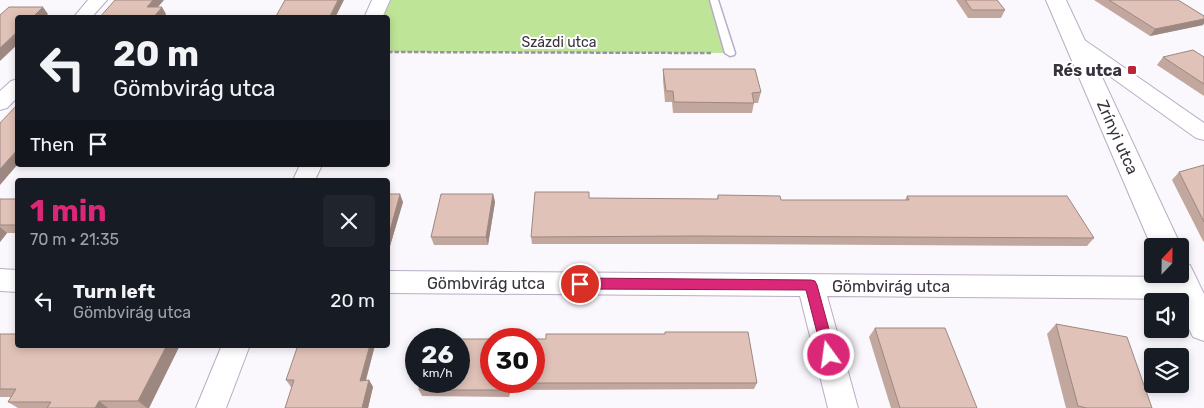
<!DOCTYPE html>
<html lang="en">
<head>
<meta charset="utf-8">
<style>
	:root { --surface:#171b24; --page:#20242c; --text:#f1f3f6; --muted:#9ea1a6; --accent:#db2777 }
	body { margin:0; font-family:Rubik,sans-serif; background:var(--page); color:var(--text); height:100vh; display:flex; flex-direction:column; font-size:19px; white-space:nowrap }
	* { box-sizing:border-box; margin:0 }
	p { font-size:16px; color:var(--muted) }
	.icon { flex:none; width:28px; height:28px; fill:none; stroke:currentColor; stroke-width:2; stroke-linecap:round; stroke-linejoin:round }
	.map { position:relative; flex:1; overflow:hidden }
	.panel { position:absolute; left:15px; top:178px; width:375px; height:170px; display:flex; flex-direction:column; background:var(--surface); border-radius:5px; box-shadow:0 2px 8px #0003 }
	.panel>* { flex:none }
	.hud { position:absolute; left:15px; top:15px; width:375px; height:152px; border-radius:5px; box-shadow:0 2px 8px #0003; background:#171b24; color:var(--text); overflow:hidden }
	.needle { width:32px; rotate:22deg }
	.fabs { position:absolute; left:1144px; top:238px; display:grid; gap:10px }
	.fabs a { display:grid; place-items:center; width:45px; height:45px; border-radius:5px; background:var(--surface); box-shadow:0 2px 8px #0003; font-size:25px }
	.speed { position:absolute; left:405px; top:328px; display:flex; gap:10px; font-size:25px; font-weight:700; text-align:center }
	.speed>* { display:grid; place-content:center; width:65px; height:65px; border-radius:50%; background:var(--surface); box-shadow:0 2px 8px #0003; line-height:1 }
	.speed small { font-size:12px; font-weight:400 }
	.speed .limit { border:8px solid #d22; background:#fff; color:#111 }
	.pin { position:absolute; display:grid; place-items:center; width:42px; height:42px; color:#fff; margin:-21px; border:2px solid #fff; border-radius:50%; box-shadow:0 1px 5px #0007 }
	.me { position:absolute; width:55px; margin:-28px; rotate:346deg; stroke-linejoin:round; filter:drop-shadow(0 0 4px #0008) }
	.turn { display:flex; align-items:center; gap:18px; height:105px; padding:0 15px; font-size:22px }
	.turn .icon { width:65px; height:65px; stroke-width:2.5 }
	.turn b { display:block; font-size:35px; line-height:42px }
	.then { display:flex; align-items:center; height:48px; padding:0 15px; background:#0003; gap:10px; font-size:19px }
	.round { display:grid; place-items:center; flex:none; width:52px; height:52px; border-radius:5px; background:var(--page) }
	.overview { display:flex; align-items:center; justify-content:space-between; height:85px; padding:0 15px }
	h1 { font-size:30px; font-weight:700; line-height:38px; color:var(--accent) }
	ul { padding:0; list-style:none }
	li { display:flex; align-items:center; gap:15px; height:75px; padding:0 15px }
	li div { flex:1 }
	li b { display:block; font-size:19px }
	li em { font-style:normal }
	.map>svg:first-child { display:block }
	.green { fill:#bee498 }
	.lines { fill:none; stroke-linecap:round; stroke-linejoin:round }
	.service-casing { stroke:#b9acc4; stroke-width:3 }
	.minor-casing { stroke:#b9acc4; stroke-width:2 }
	.secondary-casing { stroke:#b9acc4; stroke-width:2 }
	.path { stroke:#97939a; stroke-width:2.5; stroke-dasharray:4.5 2; stroke-linecap:butt }
	.service { fill:#fff; fill-rule:evenodd }
	.minor { fill:#fff; fill-rule:evenodd }
	.secondary { fill:#fff; fill-rule:evenodd }
	.wall { fill:#c1a79e }
	.shaded-wall { fill:#9d8881 }
	.building { fill:#e0c2b8; stroke:#9d8881 }
	.route { fill:#db2777; stroke:#8e194d }
	.poi-dot { fill:#b82638; stroke:#fff; stroke-width:2 }
	.labels { text-anchor:middle; stroke-width:4; stroke-linejoin:round; paint-order:stroke }
	.far-street-label { font-size:14px; fill:#39333d; stroke:#fff }
	.poi-label { font-size:16px; font-weight:bold; fill:#39333d; stroke:#fff; text-anchor:end }
	.street-label { font-size:16px; fill:#39333d; stroke:#fff }
</style>
</head>
<body>
<div class="map">
<svg width="1204" height="408" viewBox="0 0 1204 408">
	<rect width="100%" height="100%" fill="#fbf8fd"/>
	<!-- green -->
	<polygon class="green" points="381,0 714,0 730,53 388,52 388,18 374,18"/>
	<g class="lines">
		<defs>
			<polygon id="service" points="710,0 718,0 735,53 734,55 730,56 725,53"/>
			<g id="minor">
				<polygon points="88,0 107,0 91,18 73,18"/>
				<polygon points="372,0 390,0 382,18 364,18"/>
				<polygon points="1076,37 1083,39 1204,123 1204,140 1196,138 1069,47 1067,43 1069,39"/>
				<polygon points="18,79 18,97 7,108 0,110 0,91 11,81"/>
				<polygon points="300,165 322,165 315,180 293,180"/>
				<polygon points="0,269 18,270 18,292 0,291"/>
				<polygon points="388,271 1185,277 1194,280 1198,288 1194,296 1185,299 827,296 858,408 828,408 800,296 388,293"/>
				<polygon points="222,345 250,345 226,408 196,408"/>
			</g>
			<g id="secondary">
				<polygon points="1046,0 1066,0 1181,246 1180,247 1152,246 1152,248"/>
				<polygon points="1180,262 1190,265 1204,294 1204,341 1193,337 1180,310 1180,301 1176,301 1164,274 1180,274"/>
			</g>
		</defs>
		<!-- service casing -->
		<use href="#service" class="service-casing"/>
		<!-- minor casing -->
		<use href="#minor" class="minor-casing"/>
		<!-- secondary casing -->
		<use href="#secondary" class="secondary-casing"/>
		<!-- path -->
		<polyline class="path" points="388,52 712,53"/>
		<!-- service -->
		<use href="#service" class="service"/>
		<!-- minor -->
		<use href="#minor" class="minor"/>
		<!-- secondary -->
		<use href="#secondary" class="secondary"/>
	</g>
	<!-- wall -->
	<g class="wall">
		<polygon points="956,0 997,0 1005,10 1001,18 968,18"/>
		<polygon points="1094,0 1178,0 1204,16 1204,23 1203,25 1150,36"/>
		<polygon points="1163,57 1204,57 1204,96 1157,65"/>
		<polygon points="663,69 761,92 758,103 754,103 752,113 673,113 672,102 665,102 663,80"/>
		<polygon points="1204,165 1204,242 1203,241 1172,180 1179,172"/>
		<polygon points="388,194 403,202 390,246 388,246"/>
		<polygon points="493,194 495,202 488,245 434,245 431,237"/>
		<polygon points="718,195 781,200 905,200 907,196 1094,238 1087,246 692,244 532,244 531,237 590,198 717,199"/>
		<polygon points="0,199 18,199 18,233 7,233 0,242"/>
		<polygon points="1056,324 1152,408 1066,408 1047,334"/>
		<polygon points="875,328 977,408 891,408 869,337"/>
		<polygon points="665,332 757,383 754,389 510,390 509,397 422,396 419,390 546,339 665,334"/>
		<polygon points="0,334 180,345 149,408 18,408 8,402 11,397 0,397"/>
		<polygon points="375,345 366,380 369,380 373,387 368,408 285,408 292,387 291,387 286,380"/>
	</g>
	<!-- shaded-wall -->
	<g class="shaded-wall">
		<polygon points="153,0 164,0 152,14 147,7"/>
		<polygon points="338,0 344,0 335,18 329,18"/>
		<polygon points="43,7 48,14 44,18 32,18"/>
		<polygon points="162,7 166,14 164,18 153,18"/>
		<polygon points="1204,19 1204,23 1203,25 1150,36 1155,29"/>
		<polygon points="18,31 18,44 0,61 0,48"/>
		<polygon points="18,149 18,164 0,185 0,169"/>
		<polygon points="400,194 403,202 390,246 388,238"/>
		<polygon points="493,194 495,202 488,245 486,237"/>
		<polygon points="0,227 7,233 0,242"/>
		<polygon points="167,345 180,345 149,408 147,408 138,401"/>
		<polygon points="370,345 375,345 364,387 360,381"/>
		<polygon points="369,380 373,387 368,408 362,408"/>
		<polygon points="509,383 510,390 509,397 508,390"/>
		<polygon points="99,401 108,408 95,408"/>
	</g>
	<!-- building -->
	<g class="building">
		<polygon points="115,0 153,0 147,7 162,7 153,18 99,18"/>
		<polygon points="285,0 338,0 329,18 275,18"/>
		<polygon points="965,0 997,0 1005,10 972,10"/>
		<polygon points="1109,0 1178,0 1204,16 1204,19 1155,29"/>
		<polygon points="9,7 43,7 32,18 18,18 18,31 0,48 0,15"/>
		<polygon points="1193,50 1204,57 1204,84 1163,57"/>
		<polygon points="663,69 755,69 761,92 752,93 754,103 674,102 673,91 666,91"/>
		<polygon points="18,104 18,149 0,169 0,123"/>
		<polygon points="1204,165 1204,222 1179,172"/>
		<polygon points="535,192 589,192 589,198 718,199 718,195 780,196 781,200 909,200 907,196 1067,196 1094,238 693,236 531,237"/>
		<polygon points="388,194 400,194 388,238"/>
		<polygon points="441,194 493,194 486,237 431,237"/>
		<rect x="0" y="199" width="18" height="26"/>
		<polygon points="1056,324 1127,337 1152,408 1087,408 1078,406"/>
		<polygon points="875,328 945,328 977,408 900,408"/>
		<polygon points="665,332 748,332 757,383 509,383 508,390 419,390 420,381 459,381 459,339 491,339 491,381 534,381 534,339 546,339 546,334 665,334"/>
		<polygon points="0,334 18,334 18,345 167,345 138,401 99,401 95,408 47,408 51,402 8,402 16,389 0,389"/>
		<polygon points="298,345 370,345 360,381 369,380 362,408 285,408 294,380 286,380"/>
	</g>
	<!-- route -->
	<polygon class="route" points="580,278 811,280 815,281 817,285 836,355 834,360 829,362 824,360 806,290 580,289 575,287 574,284 575,280"/>
	<!-- markers -->
	<rect class="poi-dot" x="1127" y="65" width="10" height="10" rx="2.5"/>
	<g class="labels">
		<!-- far-street labels -->
		<g class="far-street-label">
			<text x="559" y="47">Százdi utca</text>
		</g>
		<!-- poi labels -->
		<g class="poi-label">
			<text x="1122" y="76">Rés utca</text>
		</g>
		<!-- street labels -->
		<g class="street-label">
			<text transform="translate(1118 137) rotate(66)" y="6">Zrínyi utca</text>
			<text x="486" y="289">Gömbvirág utca</text>
			<text x="891" y="292">Gömbvirág utca</text>
		</g>
	</g>
</svg>
<div class="fabs">
<a><svg class="needle" viewBox="-14 -14 28 28"><path d="M0-13l5 13h-10z" fill="#e53935"/><path d="M0 13l5-13h-10z" fill="#9ea1a6"/></svg></a>
<a><svg class="icon" aria-label="sound" viewBox="0 0 24 24"><path d="M4 9h4l5-4v14l-5-4H4zM17 9q2 3 0 6"/></svg></a>
<a><svg class="icon" aria-label="layers" viewBox="0 0 24 24"><path d="M12 4l9 5-9 5-9-5zM3 14l9 5 9-5"/></svg></a>
</div>
<div class="speed"><div>26<small>km/h</small></div><div class="limit">30</div></div>
<div class="pin" style="left:580px;top:284px;background:#d93025"><svg class="icon" aria-label="arrive" viewBox="0 0 24 24"><path d="M6 21V4h12l-3 4 3 4H6"/></svg></div>
<svg class="me" style="left:829px;top:355px" viewBox="-20 -20 40 40"><circle r="17" fill="#db2777" stroke="#fff" stroke-width="3"/><path d="M0-11L8 9 0 5-8 9z" fill="#fff"/></svg>
<div class="hud">
<div class="turn"><svg class="icon" aria-label="left" viewBox="0 0 24 24"><path d="M17 20v-9H6M10 6l-5 5 5 5"/></svg><div><b>20 m</b>Gömbvirág utca</div></div>
<div class="then">Then<svg class="icon" aria-label="arrive" viewBox="0 0 24 24"><path d="M6 21V4h12l-3 4 3 4H6"/></svg></div>
</div>
<section class="panel">
<div class="overview"><div><h1>1 min</h1><p>70 m · 21:35</p></div><a class="round"><svg class="icon" aria-label="close" viewBox="0 0 24 24"><path d="M6 6l12 12M18 6L6 18"/></svg></a></div>
<ul>
<li><svg class="icon" aria-label="left" viewBox="0 0 24 24"><path d="M17 20v-9H6M10 6l-5 5 5 5"/></svg><div><b>Turn left</b><p>Gömbvirág utca</p></div><em>20 m</em></li>
</ul>
</section>
</div>
</body>
</html>
